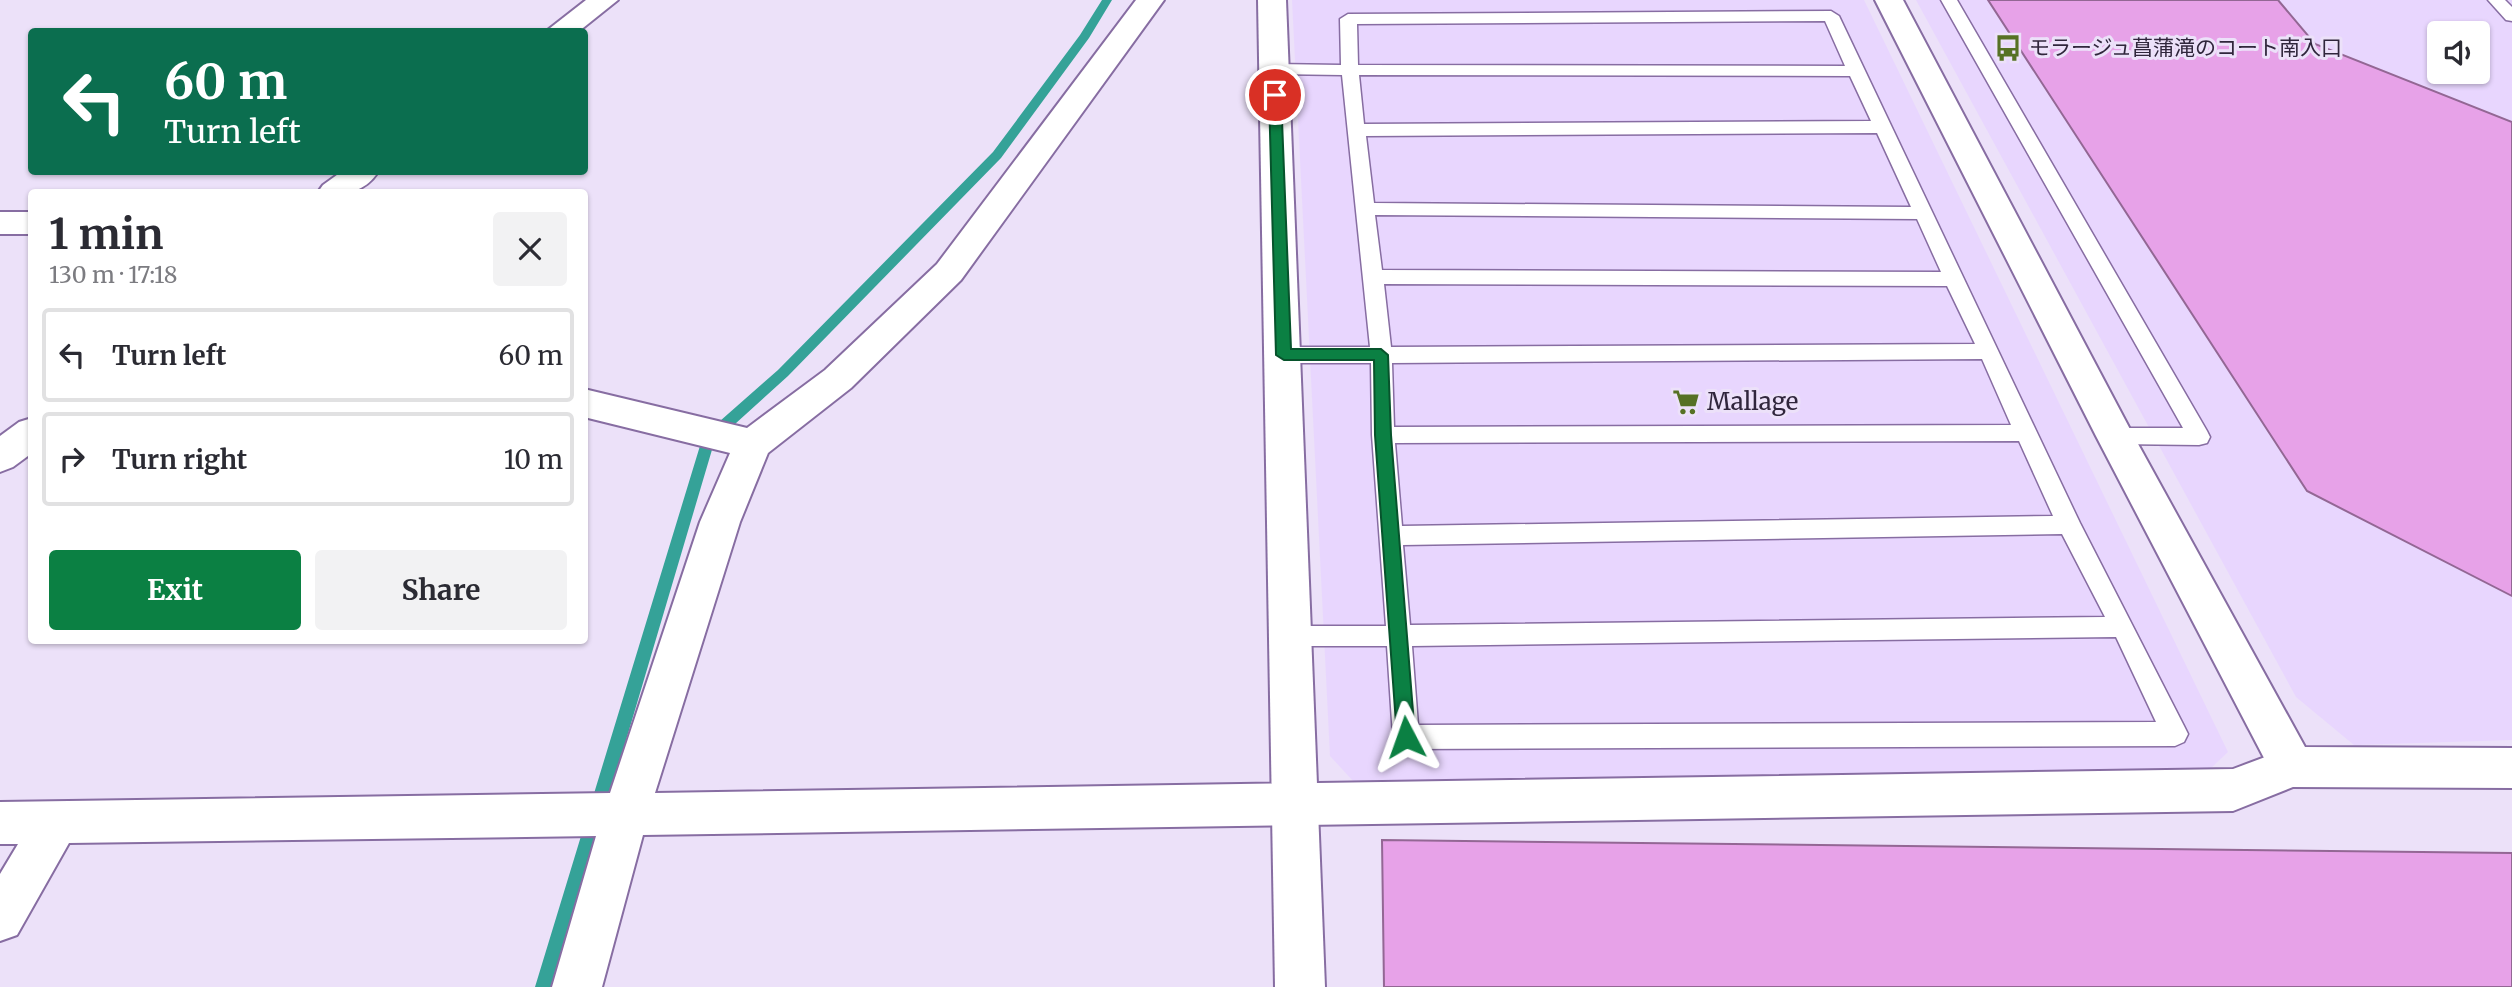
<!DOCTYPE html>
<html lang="en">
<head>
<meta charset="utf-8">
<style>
	:root { --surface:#fff; --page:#f2f2f3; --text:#2b2b33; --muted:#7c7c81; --line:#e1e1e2; --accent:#0b8043 }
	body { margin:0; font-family:Merriweather,"Noto Sans JP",serif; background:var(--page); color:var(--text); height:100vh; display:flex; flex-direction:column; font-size:26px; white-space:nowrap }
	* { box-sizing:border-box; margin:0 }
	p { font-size:23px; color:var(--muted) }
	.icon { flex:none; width:38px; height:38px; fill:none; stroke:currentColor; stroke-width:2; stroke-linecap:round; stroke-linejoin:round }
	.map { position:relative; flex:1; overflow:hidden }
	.details { position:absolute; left:28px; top:189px; width:560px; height:455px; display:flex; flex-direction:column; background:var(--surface); border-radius:7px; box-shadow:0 2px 5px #0004 }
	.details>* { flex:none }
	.top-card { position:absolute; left:28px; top:28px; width:560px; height:147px; border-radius:7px; box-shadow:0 2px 5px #0004; background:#0b6e4f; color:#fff; overflow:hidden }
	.tools { position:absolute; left:2427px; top:21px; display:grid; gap:14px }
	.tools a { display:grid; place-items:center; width:63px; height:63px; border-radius:7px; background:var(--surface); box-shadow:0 2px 5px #0004; font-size:35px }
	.pin { position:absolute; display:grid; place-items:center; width:60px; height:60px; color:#fff; margin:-30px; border:4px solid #fff; border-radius:50%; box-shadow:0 2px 7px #0007 }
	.me { position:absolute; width:77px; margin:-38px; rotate:356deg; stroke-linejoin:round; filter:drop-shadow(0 0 5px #0008) }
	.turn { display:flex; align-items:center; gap:24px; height:147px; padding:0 21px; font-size:32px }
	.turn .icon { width:91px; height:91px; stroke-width:2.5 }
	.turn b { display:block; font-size:49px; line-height:60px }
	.round { display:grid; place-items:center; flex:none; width:74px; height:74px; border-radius:7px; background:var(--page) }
	.head { display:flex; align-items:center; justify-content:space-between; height:119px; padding:0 21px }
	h1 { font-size:42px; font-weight:700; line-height:52px }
	.button { display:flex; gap:14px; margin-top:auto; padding:14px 21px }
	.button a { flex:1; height:80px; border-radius:7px; background:var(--accent); color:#fff; font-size:28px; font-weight:700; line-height:80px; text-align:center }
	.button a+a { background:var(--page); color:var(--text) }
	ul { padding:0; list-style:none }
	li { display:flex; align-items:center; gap:21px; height:94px; margin:0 14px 10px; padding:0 7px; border:4px solid var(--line); border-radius:7px }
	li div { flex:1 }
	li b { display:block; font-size:26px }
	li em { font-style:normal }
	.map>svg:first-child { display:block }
	.built { fill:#e8d6fe; fill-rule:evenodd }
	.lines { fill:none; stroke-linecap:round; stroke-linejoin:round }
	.stream { fill:#35a298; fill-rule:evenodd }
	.building { fill:#e7a2e8; stroke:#936794; stroke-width:2 }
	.service-casing { stroke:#876da2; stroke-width:3 }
	.minor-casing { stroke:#876da2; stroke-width:4 }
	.tertiary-casing { stroke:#876da2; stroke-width:4 }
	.service { fill:#fff; fill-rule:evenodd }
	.minor { fill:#fff; fill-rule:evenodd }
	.tertiary { fill:#fff; fill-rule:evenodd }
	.route { fill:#0b8043; stroke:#07532c; stroke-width:2 }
	.labels { text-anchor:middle; stroke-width:6; stroke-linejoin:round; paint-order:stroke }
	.far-poi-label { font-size:21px; fill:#30263c; stroke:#ece1f9; text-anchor:start }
	.poi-label { font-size:24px; fill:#30263c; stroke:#ece1f9; text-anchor:start }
</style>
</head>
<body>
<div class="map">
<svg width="2512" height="987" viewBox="0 0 2512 987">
	<rect width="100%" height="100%" fill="#ece1f9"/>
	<!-- built -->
	<g class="built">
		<polygon points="1292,0 1864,0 2228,752 2210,769 1354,782 1330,756"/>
		<path d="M1916,0H2512V740L2354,745L2296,697ZM2440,33H2478V72H2440Z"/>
	</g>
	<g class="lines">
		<!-- stream -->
		<polygon class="stream" points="1102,0 1112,0 1089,38 1001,158 788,376 714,443 553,987 535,987 703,436 778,370 993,152 1080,35"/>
	</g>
	<!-- building -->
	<g class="building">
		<polygon points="1988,0 2278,0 2315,44 2512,122 2512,596 2307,491"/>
		<polygon points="1382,840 2512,853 2512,987 1384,987"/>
	</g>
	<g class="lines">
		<defs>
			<g id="service">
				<polygon points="1941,0 1957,0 2207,431 2210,437 2207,443 2199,445 2115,444 2107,442 2104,436 2107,430 2115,428 2183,428"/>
				<polygon points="2488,0 2505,0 2512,7 2512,21 2506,20"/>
				<path d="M1831,11L1839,16L2080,523L2184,726L2188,734L2184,742L2175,746L1406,749L1397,745L1393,737L1387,646H1292L1283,643L1280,636L1283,629L1292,626H1386L1372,435L1371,363H1284L1277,360L1274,355L1277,350L1284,347H1370L1342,75L1274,74L1265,69L1274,64L1341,65L1340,19L1348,14ZM1825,21L1845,66L1358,65L1357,24ZM1359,75L1850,76L1871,121L1364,124ZM1877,133L1911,207L1374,203L1366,136ZM1375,215L1917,219L1941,272L1382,270ZM1384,284L1947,286L1975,344L1391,347ZM1982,359L2011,425L1394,427L1392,363ZM2019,441L2053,516L1402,526L1395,443ZM2062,534L2105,617L1410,625L1403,545ZM2116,637L2156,722L1418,725L1412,646Z"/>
			</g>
			<g id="minor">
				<polygon points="586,0 618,0 578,32 545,32"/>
				<polygon points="1136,0 1164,0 961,280 851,388 768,453 740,522 655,793 2233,769 2292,747 2308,753 2314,767 2308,781 2233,811 643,835 602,987 552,987 596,836 69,843 17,935 0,941 0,874 18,844 0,844 0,802 610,793 700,522 730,453 584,417 584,389 747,428 825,370 937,264"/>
				<path d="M341,172H378C362,196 344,192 318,192L323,185Z"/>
				<rect x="0" y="212" width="32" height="22"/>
				<polygon points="32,418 32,453 13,467 0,472 0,436 19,422"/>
			</g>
			<g id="tertiary">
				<polygon points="1258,0 1286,0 1325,987 1275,987"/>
				<polygon points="1875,0 1903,0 2132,433 2305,747 2512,748 2512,788 2292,787 2276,781 2096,436"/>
			</g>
		</defs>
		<!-- service casing -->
		<use href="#service" class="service-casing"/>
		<!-- minor casing -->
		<use href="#minor" class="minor-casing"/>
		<!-- tertiary casing -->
		<use href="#tertiary" class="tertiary-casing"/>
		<!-- service -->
		<use href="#service" class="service"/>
		<!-- minor -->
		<use href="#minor" class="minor"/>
		<!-- tertiary -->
		<use href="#tertiary" class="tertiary"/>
	</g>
	<!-- route -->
	<polygon class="route" points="1275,92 1281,95 1291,349 1381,349 1388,355 1391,435 1415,737 1413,743 1406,745 1400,743 1397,737 1375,435 1374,360 1284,360 1276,355 1269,95"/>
	<!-- icons -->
	<defs>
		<symbol id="bus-bare" viewBox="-9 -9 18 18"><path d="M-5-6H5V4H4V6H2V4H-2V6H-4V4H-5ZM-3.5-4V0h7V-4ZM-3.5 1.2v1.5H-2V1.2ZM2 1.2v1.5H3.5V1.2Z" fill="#567124" stroke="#ece1f9" stroke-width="2.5" paint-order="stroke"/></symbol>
		<symbol id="supermarket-bare" viewBox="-9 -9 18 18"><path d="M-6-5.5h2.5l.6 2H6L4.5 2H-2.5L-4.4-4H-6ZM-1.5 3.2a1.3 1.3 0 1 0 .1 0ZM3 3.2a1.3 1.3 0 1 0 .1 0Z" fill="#567124" stroke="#ece1f9" stroke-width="2.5" paint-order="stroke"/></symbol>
	</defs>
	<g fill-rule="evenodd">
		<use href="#bus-bare" x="1989" y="29" width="38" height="38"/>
		<use href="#supermarket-bare" x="1667" y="383" width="38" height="38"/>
	</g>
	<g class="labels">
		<!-- far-poi labels -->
		<g class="far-poi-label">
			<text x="2029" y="55">モラージュ菖蒲滝のコート南入口</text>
		</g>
		<!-- poi labels -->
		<g class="poi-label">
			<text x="1707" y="410">Mallage</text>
		</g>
	</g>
</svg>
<div class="tools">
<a><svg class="icon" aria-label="sound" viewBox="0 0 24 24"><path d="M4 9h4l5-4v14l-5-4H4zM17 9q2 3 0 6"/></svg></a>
</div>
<div class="pin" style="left:1275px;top:95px;background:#d93025"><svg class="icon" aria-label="arrive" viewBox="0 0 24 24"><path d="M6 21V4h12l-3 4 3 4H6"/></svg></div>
<svg class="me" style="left:1406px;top:737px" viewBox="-20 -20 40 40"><path d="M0-17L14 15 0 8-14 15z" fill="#0b8043" stroke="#fff" stroke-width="4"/></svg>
<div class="top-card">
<div class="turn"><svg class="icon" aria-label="left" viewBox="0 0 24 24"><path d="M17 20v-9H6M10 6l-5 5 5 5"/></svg><div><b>60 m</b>Turn left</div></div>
</div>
<section class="details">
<div class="head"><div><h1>1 min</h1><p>130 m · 17:18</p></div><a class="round"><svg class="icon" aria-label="close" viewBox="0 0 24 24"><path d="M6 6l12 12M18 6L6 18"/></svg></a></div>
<ul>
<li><svg class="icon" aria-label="left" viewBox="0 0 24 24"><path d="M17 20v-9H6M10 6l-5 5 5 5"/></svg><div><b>Turn left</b></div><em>60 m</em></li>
<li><svg class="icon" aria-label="right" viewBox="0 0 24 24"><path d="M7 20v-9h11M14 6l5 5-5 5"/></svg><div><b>Turn right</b></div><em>10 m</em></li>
</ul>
<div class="button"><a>Exit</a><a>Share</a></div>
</section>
</div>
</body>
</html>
